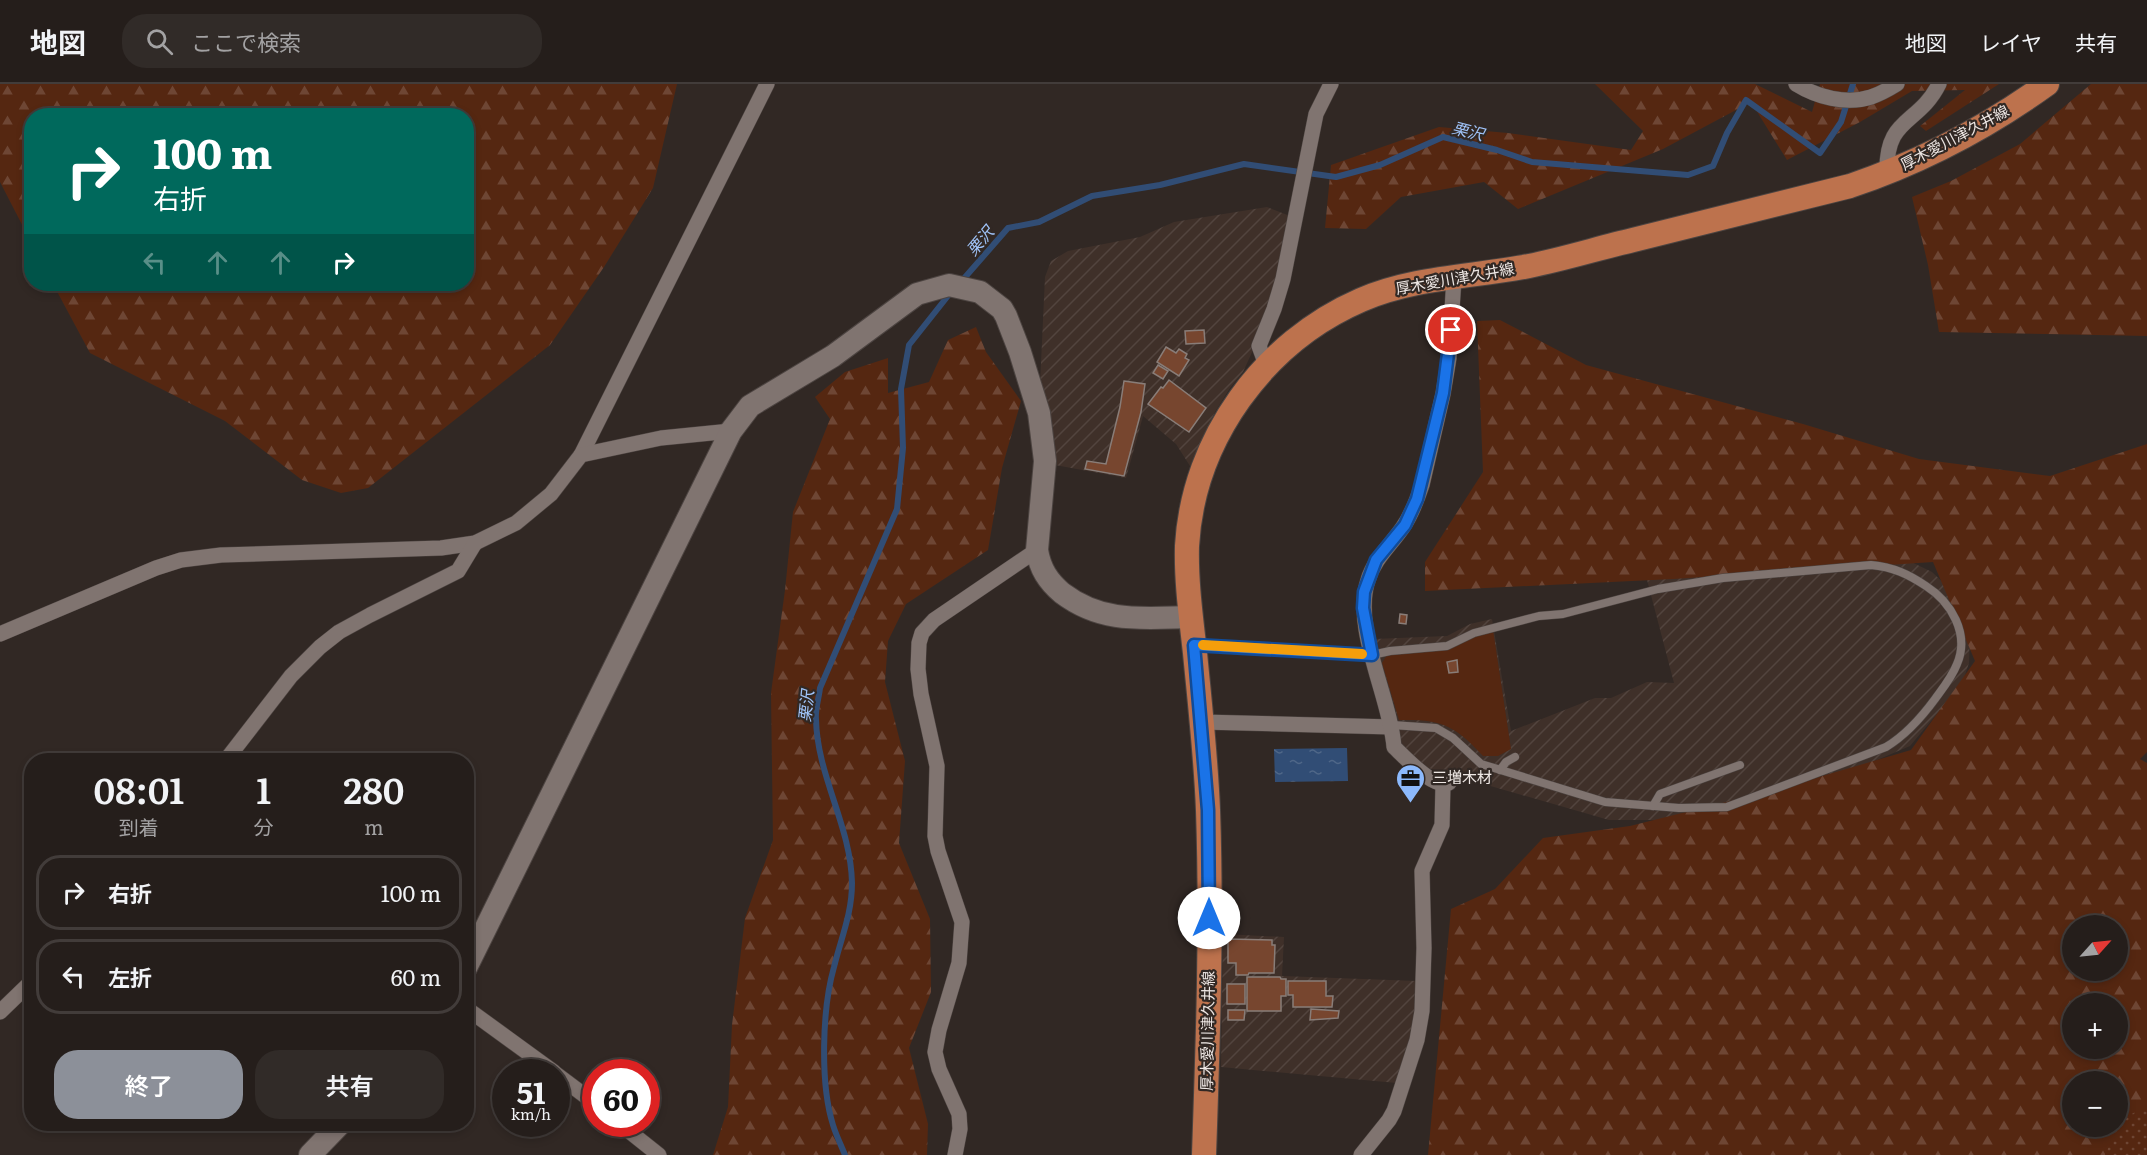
<!DOCTYPE html>
<html lang="ja">
<head>
<meta charset="utf-8">
<style>
	:root { --surface:#251e1b; --page:#312b28; --text:#f1f3f6; --muted:#a3a2a3; --line:#423c3a; --accent:#8c9099 }
	body { margin:0; font-family:Literata,"Noto Sans JP",serif; background:var(--page); color:var(--text); height:100vh; display:flex; flex-direction:column; font-size:22px; white-space:nowrap }
	* { box-sizing:border-box; margin:0 }
	p { font-size:20px; color:var(--muted) }
	.icon { flex:none; width:33px; height:33px; fill:none; stroke:currentColor; stroke-width:2; stroke-linecap:round; stroke-linejoin:round }
	.map { position:relative; flex:1; overflow:hidden }
	.panel { position:absolute; left:24px; top:669px; width:450px; height:378px; display:flex; flex-direction:column; background:var(--surface); border-radius:24px; box-shadow:0 3px 9px #0003,0 0 0 2px var(--line) }
	.panel>* { flex:none }
	.banner { position:absolute; left:24px; top:24px; width:450px; height:183px; border-radius:24px; box-shadow:0 3px 9px #0003,0 0 0 2px var(--line); background:#00695c; color:#fff; overflow:hidden }
	.needle { width:39px; rotate:63deg }
	.tools { position:absolute; left:2062px; top:831px; display:grid; gap:12px }
	.tools a { display:grid; place-items:center; width:66px; height:66px; border-radius:50%; background:var(--surface); box-shadow:0 3px 9px #0003,0 0 0 2px var(--line); font-size:30px }
	.speed { position:absolute; left:492px; top:975px; display:flex; gap:12px; font-size:30px; font-weight:700; text-align:center }
	.speed>* { display:grid; place-content:center; width:78px; height:78px; border-radius:50%; background:var(--surface); box-shadow:0 3px 9px #0003,0 0 0 2px var(--line); line-height:1 }
	.speed small { font-size:15px; font-weight:400 }
	.speed .limit { border:9px solid #d22; background:#fff; color:#111 }
	.pin { position:absolute; display:grid; place-items:center; width:51px; height:51px; color:#fff; margin:-26px; border:3px solid #fff; border-radius:50%; box-shadow:0 2px 6px #0007 }
	.me { position:absolute; width:66px; margin:-33px; rotate:0deg; stroke-linejoin:round; filter:drop-shadow(0 0 4px #0008) }
	.turn { display:flex; align-items:center; gap:21px; height:126px; padding:0 30px; font-size:27px }
	.turn .icon { width:78px; height:78px; stroke-width:2.5 }
	.turn b { display:block; font-size:42px; line-height:51px }
	.lanes { display:flex; align-items:center; height:57px; padding:0 30px; background:#0003; justify-content:center; gap:30px; direction:ltr }
	.lanes .off { opacity:.35 }
	.eta { display:flex; justify-content:space-evenly; align-items:center; height:102px; text-align:center }
	.eta b { font-size:36px; font-weight:600; line-height:42px }
	.primary-button { display:flex; gap:12px; margin-top:auto; padding:12px 30px }
	.primary-button a { flex:1; height:69px; border-radius:24px; background:var(--accent); color:#fff; font-size:24px; font-weight:600; line-height:69px; text-align:center }
	.primary-button a+a { background:var(--page); color:var(--text) }
	ul { padding:0; list-style:none }
	li { display:flex; align-items:center; gap:18px; height:75px; margin:0 12px 9px; padding:0 18px; border:3px solid var(--line); border-radius:24px }
	li div { flex:1 }
	li b { display:block; font-size:22px }
	li em { font-style:normal }
	header { display:flex; align-items:center; gap:36px; box-sizing:border-box; height:84px; padding:0 30px; background:var(--surface); border-bottom:2px solid var(--line) }
	header strong { font-size:28px }
	nav { display:flex; gap:33px; margin-inline-start:auto; font-size:21px }
	.search { width:420px; height:54px; background:var(--page); display:flex; align-items:center; gap:15px; box-sizing:border-box; padding:0 21px; border-radius:24px; color:var(--muted); font-size:22px }
	.map>svg:first-child { display:block }
	.industrial { fill:url(#industrial-furrows) }
	.grass { fill:url(#grass-dots) }
	.forest { fill:url(#forest-firs); fill-rule:evenodd }
	.park { fill:#552711 }
	.water { fill:url(#water-ripples) }
	.lines { fill:none; stroke-linecap:round; stroke-linejoin:round }
	.stream { stroke:#314d75; stroke-width:6 }
	.building { fill:#77462f; stroke:#897d78; stroke-width:1.5 }
	.lane-casing { stroke:#4c4441; stroke-width:9 }
	.street-casing { stroke:#4c4441; stroke-width:16 }
	.secondary-casing { stroke:#4c4441; stroke-width:24 }
	.primary-casing { stroke:#4c4441; stroke-width:26 }
	.lane { stroke:#807470; stroke-width:8 }
	.street { stroke:#807470; stroke-width:15 }
	.secondary { stroke:#807470; stroke-width:22 }
	.primary { stroke:#bd724d; stroke-width:24 }
	.route-casing { stroke:#114b97; stroke-width:15 }
	.route { stroke:#1a73e8; stroke-width:10 }
	.slow { stroke:#f59e0b; stroke-width:10 }
	.labels { text-anchor:middle; stroke-width:4.5; stroke-linejoin:round; paint-order:stroke }
	.street-label { font-size:15px; fill:#eee7e4; stroke:#312824 }
	.poi-label { font-size:15px; fill:#eee7e4; stroke:#312824; text-anchor:start }
	.water-label { font-size:16px; font-style:italic; fill:#9fc3f8; stroke:#312824 }
</style>
</head>
<body>
<header>
<strong>地図</strong>
<div class="search"><svg class="icon" aria-label="search" viewBox="0 0 24 24"><circle cx="10" cy="10" r="6"/><path d="M15 15l6 6"/></svg>ここで検索</div>
<nav><a>地図</a><a>レイヤ</a><a>共有</a></nav>
</header>
<div class="map">
<svg width="2147" height="1071" viewBox="0 0 2147 1071">
	<defs>
		<pattern id="industrial-furrows" width="10" height="10" patternUnits="userSpaceOnUse" patternTransform="scale(1.5)"><rect width="10" height="10" fill="#3f3029"/><path d="M-1 1l2-2M0 10L10 0M9 11l2-2" fill="none" stroke="#52443e"/></pattern>
		<pattern id="grass-dots" width="8" height="8" patternUnits="userSpaceOnUse" patternTransform="scale(1.5)"><rect width="8" height="8" fill="#552711"/><path d="M2 2h.1M6 6h.1" fill="none" stroke="#6e4634" stroke-width="1.8" stroke-linecap="round"/></pattern>
		<pattern id="forest-firs" width="22" height="20" patternUnits="userSpaceOnUse" patternTransform="scale(1.5)"><rect width="22" height="20" fill="#552711"/><path d="M5 1l3.5 6h-7zM16 11l3.5 6h-7z" fill="#6e4634"/></pattern>
		<pattern id="water-ripples" width="26" height="14" patternUnits="userSpaceOnUse" patternTransform="scale(1.5)"><rect width="26" height="14" fill="#314d75"/><path d="M2 4q2-2 4 0t4 0M15 11q2-2 4 0t4 0" fill="none" stroke="#4f6788"/></pattern>
	</defs>
	<rect width="100%" height="100%" fill="#312824"/>
	<!-- industrial -->
	<g class="industrial">
		<polygon points="1267,123 1290,132 1271,218 1251,265 1253,266 1243,288 1230,304 1215,328 1190,382 1176,360 1143,332 1126,394 1055,381 1053,350 1040,301 1045,193 1051,177 1068,167 1140,153 1174,138"/>
		<polygon points="1903,474 1932,488 1952,507 1970,548 1969,579 1962,600 1910,662 1809,705 1729,736 1609,736 1428,684 1402,664 1396,628 1374,555 1447,552 1470,540 1492,535 1511,647 1595,614 1611,614 1647,598 1674,599 1646,492"/>
		<polygon points="1223,850 1284,853 1282,892 1417,897 1416,932 1397,999 1221,983"/>
	</g>
	<!-- grass -->
	<polygon class="grass" points="2147,1009 2147,1071 2081,1071 2100,1043 2118,1042 2118,1024"/>
	<!-- forest -->
	<g class="forest">
		<polygon points="0,0 677,0 653,104 604,183 550,261 368,404 341,409 302,396 225,337 90,269 53,200 466,200 466,32 32,32 31,158 0,98"/>
		<polygon points="1595,0 1755,0 1812,28 1820,0 1999,0 1926,47 1920,42 1965,6 1912,7 1860,38 1787,76 1751,18 1663,65 1518,125 1484,98 1401,113 1366,145 1325,144 1331,81 1439,43 1508,49 1631,66 1643,47"/>
		<polygon points="2091,0 2147,0 2147,252 1939,248 1928,181 1912,113 1951,97 2020,60"/>
		<path d="M1500,236L1586,281L1803,340L1919,375L2050,392L2147,360V668L2140,675L2147,679V1021L2120,1037L2118,1042V998H2073V1042H2118L2105,1071H1428L1451,825L1495,805L1543,754L1630,742L1778,705L1911,666L1975,577L1933,478L1673,495L1425,507V478L1483,388L1477,237ZM2073,842H2118V886H2073ZM2073,920H2118V964H2073Z"/>
		<polygon points="976,243 986,268 1021,317 1002,384 988,466 906,520 888,557 885,598 905,677 899,759 930,835 931,908 909,964 928,1040 927,1071 713,1071 728,1023 732,941 745,834 773,756 771,609 785,506 793,428 830,335 815,313 845,288 888,274 888,309 929,298 948,256"/>
	</g>
	<!-- park -->
	<path class="park" d="M1493,546L1511,665L1498,672H1483C1455,641 1441,635 1399,636L1382,579L1387,571L1448,564L1476,550Z"/>
	<!-- water -->
	<polygon class="water" points="1347,664 1348,697 1275,698 1274,665"/>
	<g class="lines">
		<!-- stream -->
		<g class="stream">
			<polyline points="960,199 1008,144 1039,138 1092,112 1160,101 1244,80 1336,93 1380,81 1443,53 1497,66 1532,78 1688,91 1713,82 1727,49 1746,16 1820,69 1841,38 1853,0"/>
			<path d="M845,1071C841,1061 836,1051 833,1041C820,1000 822,925 834,883C841,854 852,830 852,799C851,742 817,692 816,635C815,625 819,614 820,604L897,425L903,364L901,305L909,261L951,208"/>
		</g>
	</g>
	<!-- building -->
	<g class="building">
		<polygon points="1204,246 1205,259 1186,260 1185,247"/>
		<polygon points="1166,263 1176,269 1179,265 1187,270 1185,274 1189,276 1179,292 1157,278"/>
		<polygon points="1158,281 1168,287 1163,295 1153,289"/>
		<polygon points="1169,296 1206,324 1189,348 1148,320 1161,303 1163,304"/>
		<polygon points="1124,297 1145,300 1141,328 1124,392 1085,385 1087,377 1106,380 1120,323"/>
		<polygon points="1400,530 1407,531 1406,540 1399,539"/>
		<polygon points="1457,576 1458,588 1449,589 1447,578"/>
		<polygon points="1228,855 1272,856 1272,861 1275,861 1274,889 1249,889 1248,891 1236,891 1236,879 1228,879"/>
		<polygon points="1247,893 1280,893 1281,895 1286,895 1286,912 1281,912 1281,927 1247,927"/>
		<polygon points="1288,897 1326,897 1326,912 1333,912 1332,923 1293,923 1293,911 1288,911"/>
		<rect x="1227" y="900" width="18" height="20"/>
		<polygon points="1311,925 1339,927 1338,934 1310,936"/>
		<polygon points="1228,926 1245,926 1244,936 1228,936"/>
	</g>
	<g class="lines">
		<defs>
			<g id="lane">
				<path d="M1196,561L1372,571L1390,567L1447,562L1474,549L1539,532L1563,530L1658,505L1723,494L1871,481C1893,483 1908,490 1926,502C1951,518 1970,550 1957,580C1952,593 1943,604 1935,615C1921,634 1906,651 1886,663L1727,723L1679,724L1605,718L1481,680L1453,654L1436,644L1392,641"/>
				<polyline points="1500,686 1506,678 1515,673"/>
				<polyline points="1653,722 1660,710 1740,681"/>
			</g>
			<g id="street">
				<path d="M1796,0C1817,13 1846,21 1871,13C1880,10 1889,5 1897,0"/>
				<path d="M1887,90C1885,32 1918,42 1939,0"/>
				<polyline points="1266,281 1259,262 1274,225 1283,195 1316,30 1331,0"/>
				<polyline points="581,371 767,0"/>
				<polyline points="0,550 156,484 181,476 221,471 441,464 475,459 516,439 551,410 581,371 661,354 731,347"/>
				<polyline points="1202,638 1392,643"/>
				<polyline points="226,676 291,592 320,563 339,548 370,531 458,487 475,459"/>
				<path d="M1449,699C1433,705 1406,674 1394,663C1390,612 1352,545 1368,496C1374,475 1391,461 1403,443C1412,430 1417,416 1422,401L1443,310L1449,274L1454,194"/>
				<polyline points="466,924 554,988"/>
				<polyline points="0,928 32,897"/>
				<polyline points="556,990 596,1020"/>
				<polyline points="620,1040 659,1071"/>
				<polyline points="955,1071 960,1045 959,1030 939,985 935,968 939,946 959,879 962,838 938,767 935,752 937,682 921,610 918,585 919,559 922,549 934,536 1037,466"/>
				<polyline points="1361,1071 1389,1036 1394,1027 1417,956 1422,927 1424,864 1422,787 1442,741 1443,701"/>
			</g>
			<g id="secondary">
				<path d="M466,884L731,347L750,322L833,272L917,210L949,201L980,208L1002,225L1006,232L1020,268L1039,329L1045,377L1037,466C1040,485 1048,497 1062,509C1103,540 1143,534 1191,533"/>
				<polyline points="310,1071 340,1040"/>
			</g>
			<path id="primary" d="M1204,1071C1208,956 1212,841 1208,726C1206,674 1200,621 1195,569C1191,533 1186,497 1187,462C1193,355 1264,258 1361,216C1413,193 1473,193 1529,182C1564,175 1599,164 1633,156C1705,138 1777,120 1850,102C1921,78 1986,44 2047,0"/>
		</defs>
		<!-- lane casing -->
		<use href="#lane" class="lane-casing"/>
		<!-- street casing -->
		<use href="#street" class="street-casing"/>
		<!-- secondary casing -->
		<use href="#secondary" class="secondary-casing"/>
		<!-- primary casing -->
		<use href="#primary" class="primary-casing"/>
		<!-- lane -->
		<use href="#lane" class="lane"/>
		<!-- street -->
		<use href="#street" class="street"/>
		<!-- secondary -->
		<use href="#secondary" class="secondary"/>
		<!-- primary -->
		<use href="#primary" class="primary"/>
	</g>
	<g class="lines">
		<defs>
			<polyline id="route" points="1209,834 1208,726 1194,561 1372,571 1363,524 1364,508 1376,476 1405,441 1417,415 1443,309 1451,246"/>
		</defs>
		<!-- route casing -->
		<use href="#route" class="route-casing"/>
		<!-- route -->
		<use href="#route" class="route"/>
		<!-- slow -->
		<polyline class="slow" points="1203,561 1362,570"/>
	</g>
	<!-- icons -->
	<defs>
		<symbol id="office-pin" viewBox="-11 -11 22 30"><path d="M0 17L-7.5 6A9.5 9.5 0 1 1 7.5 6Z" fill="#8cb9fc" stroke="#312824"/><path d="M-6-3h4V-5.5h4V-3h4V5H-6ZM-1-4.5V-3h2v-1.5ZM-6 0V1H6V0Z" fill="#111"/></symbol>
	</defs>
	<g fill-rule="evenodd">
		<use href="#office-pin" x="1394" y="678" width="33" height="45"/>
	</g>
	<g class="labels">
		<!-- street labels -->
		<g class="street-label">
			<text transform="translate(1955 54) rotate(-28)" y="5">厚木愛川津久井線</text>
			<text transform="translate(1455 195) rotate(-10)" y="5">厚木愛川津久井線</text>
			<text transform="translate(1208 947) rotate(-89)" y="5">厚木愛川津久井線</text>
		</g>
		<!-- poi labels -->
		<g class="poi-label">
			<text x="1432" y="699">三増木材</text>
		</g>
		<!-- water labels -->
		<g class="water-label">
			<text transform="translate(1468 47) rotate(14)" y="6">栗沢</text>
			<text transform="translate(980 157) rotate(-50)" y="6">栗沢</text>
			<text transform="translate(806 622) rotate(-84)" y="6">栗沢</text>
		</g>
	</g>
</svg>
<div class="tools">
<a><svg class="needle" viewBox="-14 -14 28 28"><path d="M0-13l5 13h-10z" fill="#e53935"/><path d="M0 13l5-13h-10z" fill="#a3a2a3"/></svg></a>
<a>+</a>
<a>−</a>
</div>
<div class="speed"><div>51<small>km/h</small></div><div class="limit">60</div></div>
<div class="pin" style="left:1451px;top:246px;background:#d93025"><svg class="icon" aria-label="arrive" viewBox="0 0 24 24"><path d="M6 21V4h12l-3 4 3 4H6"/></svg></div>
<svg class="me" style="left:1209px;top:834px" viewBox="-20 -20 40 40"><circle r="19" fill="#fff"/><path d="M0-13L10 11 0 6-10 11z" fill="#1a73e8"/></svg>
<div class="banner">
<div class="turn"><svg class="icon" aria-label="right" viewBox="0 0 24 24"><path d="M7 20v-9h11M14 6l5 5-5 5"/></svg><div><b>100 m</b>右折</div></div>
<div class="lanes"><svg class="icon off" aria-label="left" viewBox="0 0 24 24"><path d="M17 20v-9H6M10 6l-5 5 5 5"/></svg><svg class="icon off" aria-label="ahead" viewBox="0 0 24 24"><path d="M12 20V5M6 11l6-6 6 6"/></svg><svg class="icon off" aria-label="ahead" viewBox="0 0 24 24"><path d="M12 20V5M6 11l6-6 6 6"/></svg><svg class="icon" aria-label="right" viewBox="0 0 24 24"><path d="M7 20v-9h11M14 6l5 5-5 5"/></svg></div>
</div>
<section class="panel">
<div class="eta">
<div><b>08:01</b><p>到着</p></div>
<div><b>1</b><p>分</p></div>
<div><b>280</b><p>m</p></div>
</div>
<ul>
<li><svg class="icon" aria-label="right" viewBox="0 0 24 24"><path d="M7 20v-9h11M14 6l5 5-5 5"/></svg><div><b>右折</b></div><em>100 m</em></li>
<li><svg class="icon" aria-label="left" viewBox="0 0 24 24"><path d="M17 20v-9H6M10 6l-5 5 5 5"/></svg><div><b>左折</b></div><em>60 m</em></li>
</ul>
<div class="primary-button"><a>終了</a><a>共有</a></div>
</section>
</div>
</body>
</html>
